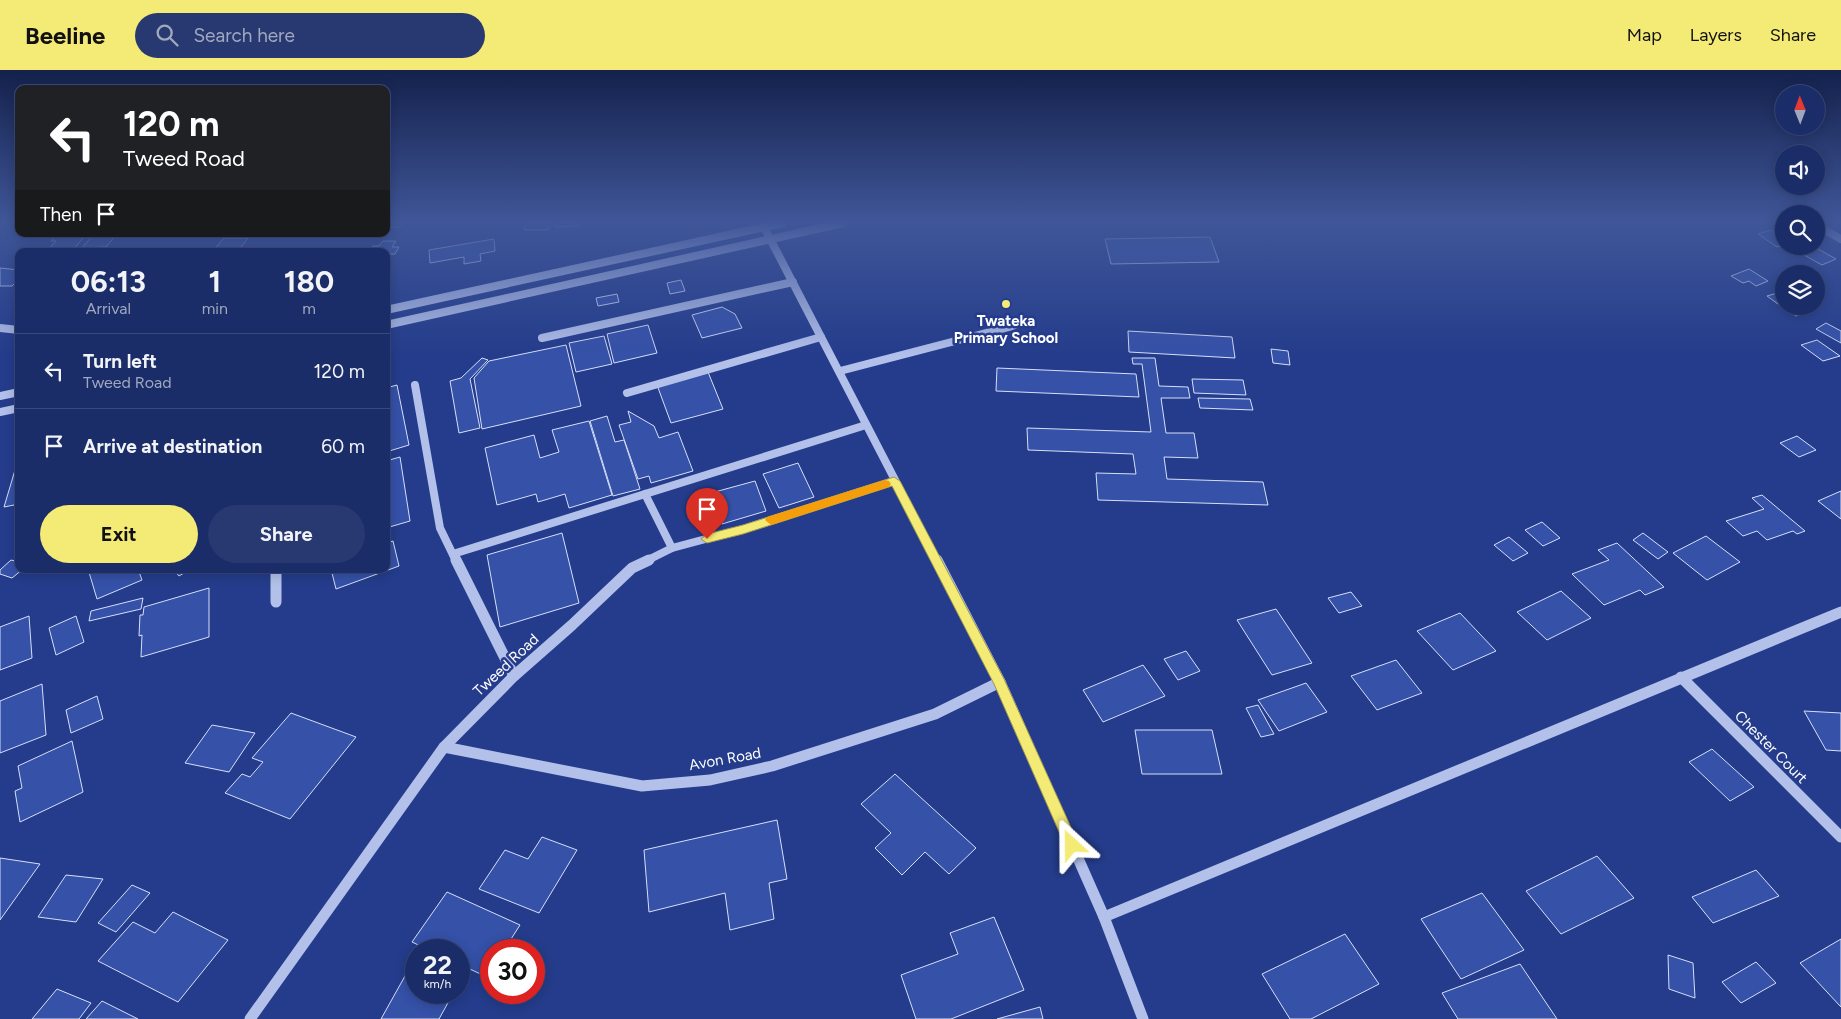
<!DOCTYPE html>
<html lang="en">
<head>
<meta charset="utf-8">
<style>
	:root { --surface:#1b2d68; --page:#283971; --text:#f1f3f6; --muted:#a0a8c0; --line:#39497c; --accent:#f4ea76 }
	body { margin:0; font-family:Figtree,sans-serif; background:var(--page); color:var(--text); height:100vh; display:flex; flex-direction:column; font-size:19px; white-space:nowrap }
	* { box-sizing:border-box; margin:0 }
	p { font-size:16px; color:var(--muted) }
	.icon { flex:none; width:28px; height:28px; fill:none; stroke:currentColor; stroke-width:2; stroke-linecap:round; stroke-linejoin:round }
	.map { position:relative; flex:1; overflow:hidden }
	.panel { position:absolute; left:15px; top:178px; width:375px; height:325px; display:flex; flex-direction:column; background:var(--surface); border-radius:10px; box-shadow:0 2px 12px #0003,0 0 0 1px var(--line) }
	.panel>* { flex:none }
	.banner { position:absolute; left:15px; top:15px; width:375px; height:152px; border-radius:10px; box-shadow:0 2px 12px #0003,0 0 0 1px var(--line); background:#202124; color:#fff; overflow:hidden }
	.needle { width:32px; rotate:359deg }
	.buttons { position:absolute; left:1775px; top:15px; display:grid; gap:10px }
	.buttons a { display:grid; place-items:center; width:50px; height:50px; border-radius:50%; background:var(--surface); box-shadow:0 2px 12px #0003,0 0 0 1px var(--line); font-size:25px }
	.speed { position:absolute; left:405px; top:869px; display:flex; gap:10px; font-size:25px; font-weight:700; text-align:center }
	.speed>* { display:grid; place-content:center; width:65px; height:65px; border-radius:50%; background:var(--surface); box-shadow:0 2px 12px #0003,0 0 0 1px var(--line); line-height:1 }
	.speed small { font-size:12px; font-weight:400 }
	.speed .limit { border:8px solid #d22; background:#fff; color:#111 }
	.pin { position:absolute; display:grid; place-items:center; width:42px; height:42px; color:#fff; margin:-51px -21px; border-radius:50% 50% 50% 0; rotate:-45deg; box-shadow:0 0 5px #0007 }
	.pin .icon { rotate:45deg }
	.me { position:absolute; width:55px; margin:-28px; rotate:336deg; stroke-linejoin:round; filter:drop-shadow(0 0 4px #0008) }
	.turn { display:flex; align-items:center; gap:18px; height:105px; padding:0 25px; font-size:22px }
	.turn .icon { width:65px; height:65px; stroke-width:2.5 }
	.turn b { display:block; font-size:35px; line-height:42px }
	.then { display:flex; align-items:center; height:48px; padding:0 25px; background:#0003; gap:10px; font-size:19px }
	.eta { display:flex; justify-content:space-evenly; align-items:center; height:85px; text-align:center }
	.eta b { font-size:30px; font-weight:700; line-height:35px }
	.button { display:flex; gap:10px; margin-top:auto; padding:10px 25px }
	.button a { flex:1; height:58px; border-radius:30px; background:var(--accent); color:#111; font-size:20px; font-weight:700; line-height:58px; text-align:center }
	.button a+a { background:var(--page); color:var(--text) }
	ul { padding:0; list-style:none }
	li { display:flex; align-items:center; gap:15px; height:75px; padding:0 25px; border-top:1px solid var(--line) }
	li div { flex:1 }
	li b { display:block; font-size:19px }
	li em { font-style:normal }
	header { display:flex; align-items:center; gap:30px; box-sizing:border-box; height:70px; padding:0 25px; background:var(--accent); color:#111 }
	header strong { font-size:24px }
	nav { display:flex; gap:28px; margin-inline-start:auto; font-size:18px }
	.search { width:350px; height:45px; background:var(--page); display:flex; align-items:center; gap:12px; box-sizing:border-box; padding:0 18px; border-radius:28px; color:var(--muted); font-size:19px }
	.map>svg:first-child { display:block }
	.building { fill:#3551a8; stroke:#d6dff8 }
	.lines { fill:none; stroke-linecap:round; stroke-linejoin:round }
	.minor-far1 { stroke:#b2c0ea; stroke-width:8 }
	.minor { stroke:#b2c0ea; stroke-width:11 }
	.route { fill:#f4ea76; stroke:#9f984d }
	.slow { fill:#f59e0b }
	.poi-dot { fill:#f4ea76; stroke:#243c8b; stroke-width:2 }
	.labels { text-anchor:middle; stroke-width:5; stroke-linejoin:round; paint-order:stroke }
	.poi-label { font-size:15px; font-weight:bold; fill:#fff; stroke:#243c8b }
	.street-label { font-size:15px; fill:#fff; stroke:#243c8b }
</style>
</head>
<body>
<header>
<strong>Beeline</strong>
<div class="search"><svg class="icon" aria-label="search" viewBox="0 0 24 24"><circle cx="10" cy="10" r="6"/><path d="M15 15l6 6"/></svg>Search here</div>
<nav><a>Map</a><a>Layers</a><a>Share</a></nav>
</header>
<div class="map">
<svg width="1841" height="949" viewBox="0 0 1841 949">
	<rect width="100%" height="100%" fill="#243c8b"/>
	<!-- building -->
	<g class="building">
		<polygon points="386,153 402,153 400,157 386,158"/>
		<polygon points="527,153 551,153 548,160 524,160"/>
		<polygon points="556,153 580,153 579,156 555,157"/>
		<polygon points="1771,160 1784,168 1784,175 1777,177 1758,164"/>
		<polygon points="94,164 117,164 106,177 82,178"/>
		<polygon points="54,167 84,167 72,181 47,181 56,171 51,171"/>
		<polygon points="1210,167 1219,192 1111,194 1105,169"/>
		<polygon points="224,168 248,168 238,181 213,181"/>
		<polygon points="494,169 495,181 480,184 481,191 464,194 464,187 430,193 429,180"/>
		<polygon points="383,171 396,171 392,177 399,177 395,184 388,184 386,187 386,181 370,181 373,176 379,176"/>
		<polygon points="1809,176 1813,176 1836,189 1822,195 1797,181"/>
		<polygon points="0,198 19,200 19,209 12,216 0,216"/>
		<polygon points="1749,199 1768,211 1756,216 1749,211 1743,213 1731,206"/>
		<polygon points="681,210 685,221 670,224 667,213"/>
		<polygon points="1784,221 1784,231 1778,234 1767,226"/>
		<polygon points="617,224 619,232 598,236 596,228"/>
		<polygon points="1793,236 1805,236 1812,240 1796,246 1789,241 1796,238"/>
		<polygon points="722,237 735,244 742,258 702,268 692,245"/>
		<polygon points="1826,253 1841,261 1841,273 1816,259"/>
		<polygon points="648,255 657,283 614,293 607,264"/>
		<polygon points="1128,261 1232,267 1235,288 1129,282"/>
		<polygon points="604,266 612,294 576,302 569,273"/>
		<polygon points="1817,270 1840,286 1823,291 1801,275"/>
		<polygon points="566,275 581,336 482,359 474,308 489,291"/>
		<polygon points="1271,279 1288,281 1290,295 1273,293"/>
		<polygon points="482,288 488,290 470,309 480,358 459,363 450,311 461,308"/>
		<polygon points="1132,288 1155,288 1159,316 1188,317 1190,328 1161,328 1166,363 1194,363 1198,388 1164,387 1167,409 1263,412 1268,435 1098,430 1096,403 1136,404 1133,384 1028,380 1027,358 1151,362 1142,294 1133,294"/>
		<polygon points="997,298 1136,304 1139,327 996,321"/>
		<polygon points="708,302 723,339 671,353 657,315"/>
		<polygon points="1192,309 1243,310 1246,325 1194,323"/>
		<polygon points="397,315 409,375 386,382 386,318"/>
		<polygon points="1198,328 1250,329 1253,340 1200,338"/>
		<polygon points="628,341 654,356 659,368 678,362 693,401 651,413 649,406 638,409 619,355 631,352"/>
		<polygon points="607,346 615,372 624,370 640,419 613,426 590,351"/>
		<polygon points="589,351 612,425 569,438 565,424 538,432 536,424 497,435 485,378 534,365 540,388 559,382 552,360"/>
		<polygon points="1797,366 1816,380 1799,387 1780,373"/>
		<polygon points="400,387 410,451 386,458 386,391"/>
		<polygon points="798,393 814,427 779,438 763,404"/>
		<polygon points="19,399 19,434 4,437 15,400"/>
		<polygon points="755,411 766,441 722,454 711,423"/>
		<polygon points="1841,421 1841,449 1818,431"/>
		<polygon points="1762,425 1805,461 1797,464 1793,461 1767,470 1757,461 1743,466 1726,451 1764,439 1752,428"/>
		<polygon points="1542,452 1560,468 1543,476 1525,460"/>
		<polygon points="562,463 579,533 500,557 487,485"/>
		<polygon points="1643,463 1668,482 1658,489 1633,470"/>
		<polygon points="1706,466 1740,492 1707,510 1673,483"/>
		<polygon points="1509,467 1528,483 1513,491 1494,475"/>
		<polygon points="393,471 399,496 336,519 331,499 386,499 386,473"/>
		<polygon points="1617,473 1664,517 1645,525 1640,520 1604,535 1572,504 1609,490 1598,480"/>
		<polygon points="11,490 19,492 19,499 23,499 12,508 0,504 0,500"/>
		<polygon points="88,499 138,499 142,510 97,529"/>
		<polygon points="173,499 191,499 179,506"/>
		<polygon points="209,518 209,567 141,587 142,565 139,566 140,545 143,545 144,537"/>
		<polygon points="1561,521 1591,548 1547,570 1517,542"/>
		<polygon points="1351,522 1362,536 1339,543 1328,528"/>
		<polygon points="143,528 141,539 89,551 91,541"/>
		<polygon points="1276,539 1312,593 1272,605 1237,550"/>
		<polygon points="1460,543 1496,581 1453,600 1417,561"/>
		<polygon points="29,546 32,588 0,600 0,557"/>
		<polygon points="76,546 84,572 56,585 49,558"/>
		<polygon points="1186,581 1200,601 1178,610 1164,589"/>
		<polygon points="1396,590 1422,623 1377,640 1351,606"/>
		<polygon points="1143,595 1165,626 1103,652 1083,620"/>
		<polygon points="1306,613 1327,642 1279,661 1258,630"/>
		<polygon points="42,614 46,665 0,683 0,631"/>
		<polygon points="97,626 103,649 71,663 66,640"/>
		<polygon points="1258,635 1274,664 1261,667 1246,638"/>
		<polygon points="1804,641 1841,643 1841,681 1826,680"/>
		<polygon points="291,643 356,667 290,749 225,723 242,704 250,707 263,692 252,688"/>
		<polygon points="212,655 255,663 229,702 185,693"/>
		<polygon points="1135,660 1212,660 1222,704 1142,704"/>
		<polygon points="72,671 83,722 20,752 15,721 22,718 18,696"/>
		<polygon points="1712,679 1754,717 1730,731 1689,692"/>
		<polygon points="895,704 976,778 949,804 925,782 902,805 875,778 891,763 861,734"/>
		<polygon points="777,750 787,809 769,813 774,849 730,860 725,823 649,842 644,780"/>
		<polygon points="542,767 577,780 539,843 479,819 505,780 528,789"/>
		<polygon points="1597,786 1634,828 1561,864 1526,821"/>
		<polygon points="0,788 40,794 0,850"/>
		<polygon points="1756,800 1779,826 1713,853 1692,827"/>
		<polygon points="66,805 103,809 76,852 38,847"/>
		<polygon points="132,815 150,823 116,862 98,853"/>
		<polygon points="447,822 520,855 504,880 491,880 491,899 487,907 459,894 459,880 429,880 412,872"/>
		<polygon points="1482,823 1524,880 1461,909 1421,849"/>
		<polygon points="173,842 228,870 178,932 98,891 133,852 155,863"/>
		<polygon points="994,847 1024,920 951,949 916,949 901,905 958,884 950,863"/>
		<polygon points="1345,864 1379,914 1311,949 1290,949 1262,904"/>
		<polygon points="1841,869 1841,937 1800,893"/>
		<polygon points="1668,885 1693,893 1695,928 1669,919"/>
		<polygon points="1756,892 1776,913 1741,933 1722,912"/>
		<polygon points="1520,894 1557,949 1458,949 1442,923"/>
		<polygon points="410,897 416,899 416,922 454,922 439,949 381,949"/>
		<polygon points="57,919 91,933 79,949 32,949"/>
		<polygon points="102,931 138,949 86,949"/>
		<polygon points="1040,937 1043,949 997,949"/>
	</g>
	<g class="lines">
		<!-- minor-far1 -->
		<g class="minor-far1">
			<polyline points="1816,155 1841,169"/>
			<polyline points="764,157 937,491"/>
			<polyline points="386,240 783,153"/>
			<polyline points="386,255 843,153"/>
			<polyline points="0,258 19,260"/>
			<polyline points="542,268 793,212"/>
			<polyline points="840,301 1013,256"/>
			<polyline points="415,315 440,458 456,491"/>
			<polyline points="627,323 821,267"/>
			<polyline points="0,326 19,322"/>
			<polyline points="0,342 19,338"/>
			<polyline points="645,424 672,478"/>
			<polyline points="453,484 866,355"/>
			<polyline points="646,491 672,478 743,459 894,411"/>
		</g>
		<!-- minor -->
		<g class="minor">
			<polyline points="456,490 514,606"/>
			<polyline points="937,490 1000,612 1104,847"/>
			<polyline points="276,499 276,532"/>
			<polyline points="1681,607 1841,767"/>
			<polyline points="444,677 642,716 710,710 772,696 935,644 1000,612"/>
			<polyline points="250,949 444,677 514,606 572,555 632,498 649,490"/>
			<polyline points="1143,949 1104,847 1841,542"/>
		</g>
	</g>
	<!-- sky -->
	<linearGradient id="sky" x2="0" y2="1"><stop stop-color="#14214c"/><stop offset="0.53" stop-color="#3f5698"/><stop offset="1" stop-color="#3f5698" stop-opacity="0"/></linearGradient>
	<rect width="1841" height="286" fill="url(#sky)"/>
	<!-- route -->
	<polygon class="route" points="894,407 900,411 1004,609 1079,775 1077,780 1072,782 1067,780 994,614 892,416 743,464 707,473 701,469 707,464 743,455"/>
	<!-- slow -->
	<polygon class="slow" points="885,410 889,411 891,414 889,417 771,455 765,450 767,447"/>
	<!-- markers -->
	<circle class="poi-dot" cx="1006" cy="234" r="5"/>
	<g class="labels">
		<!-- poi labels -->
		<g class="poi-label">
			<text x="1006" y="256">Twateka<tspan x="1006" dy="17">Primary School</tspan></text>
		</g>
		<!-- street labels -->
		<g class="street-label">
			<text transform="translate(506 595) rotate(-43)" y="5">Tweed Road</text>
			<text transform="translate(1771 677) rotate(45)" y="5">Chester Court</text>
			<text transform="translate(725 689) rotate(-10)" y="5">Avon Road</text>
		</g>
	</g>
</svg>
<div class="buttons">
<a><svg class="needle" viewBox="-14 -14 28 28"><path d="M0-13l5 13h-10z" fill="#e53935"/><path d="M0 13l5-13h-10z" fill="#a0a8c0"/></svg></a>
<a><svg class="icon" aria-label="sound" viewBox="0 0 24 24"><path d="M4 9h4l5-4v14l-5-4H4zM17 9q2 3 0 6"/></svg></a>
<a><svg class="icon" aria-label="search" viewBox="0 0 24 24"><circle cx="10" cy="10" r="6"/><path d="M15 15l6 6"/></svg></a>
<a><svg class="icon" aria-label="layers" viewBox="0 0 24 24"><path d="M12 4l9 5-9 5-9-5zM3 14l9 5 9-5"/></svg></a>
</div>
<div class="speed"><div>22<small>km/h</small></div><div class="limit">30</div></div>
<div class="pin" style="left:707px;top:469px;background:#d93025"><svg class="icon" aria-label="arrive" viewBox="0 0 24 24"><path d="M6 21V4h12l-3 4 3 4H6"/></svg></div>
<svg class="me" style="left:1072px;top:775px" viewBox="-20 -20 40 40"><path d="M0-17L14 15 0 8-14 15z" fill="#f4ea76" stroke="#fff" stroke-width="4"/></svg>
<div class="banner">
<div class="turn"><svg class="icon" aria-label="left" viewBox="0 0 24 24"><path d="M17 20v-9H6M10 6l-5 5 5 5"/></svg><div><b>120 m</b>Tweed Road</div></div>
<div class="then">Then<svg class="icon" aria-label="arrive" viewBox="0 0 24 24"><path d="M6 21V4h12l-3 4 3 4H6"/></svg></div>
</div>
<section class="panel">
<div class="eta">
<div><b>06:13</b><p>Arrival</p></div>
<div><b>1</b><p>min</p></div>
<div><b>180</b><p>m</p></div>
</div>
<ul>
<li><svg class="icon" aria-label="left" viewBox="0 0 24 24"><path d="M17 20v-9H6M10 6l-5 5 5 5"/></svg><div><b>Turn left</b><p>Tweed Road</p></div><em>120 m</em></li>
<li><svg class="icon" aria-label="arrive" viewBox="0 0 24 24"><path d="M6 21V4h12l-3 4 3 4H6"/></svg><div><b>Arrive at destination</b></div><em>60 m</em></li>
</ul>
<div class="button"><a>Exit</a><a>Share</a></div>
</section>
</div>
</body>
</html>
